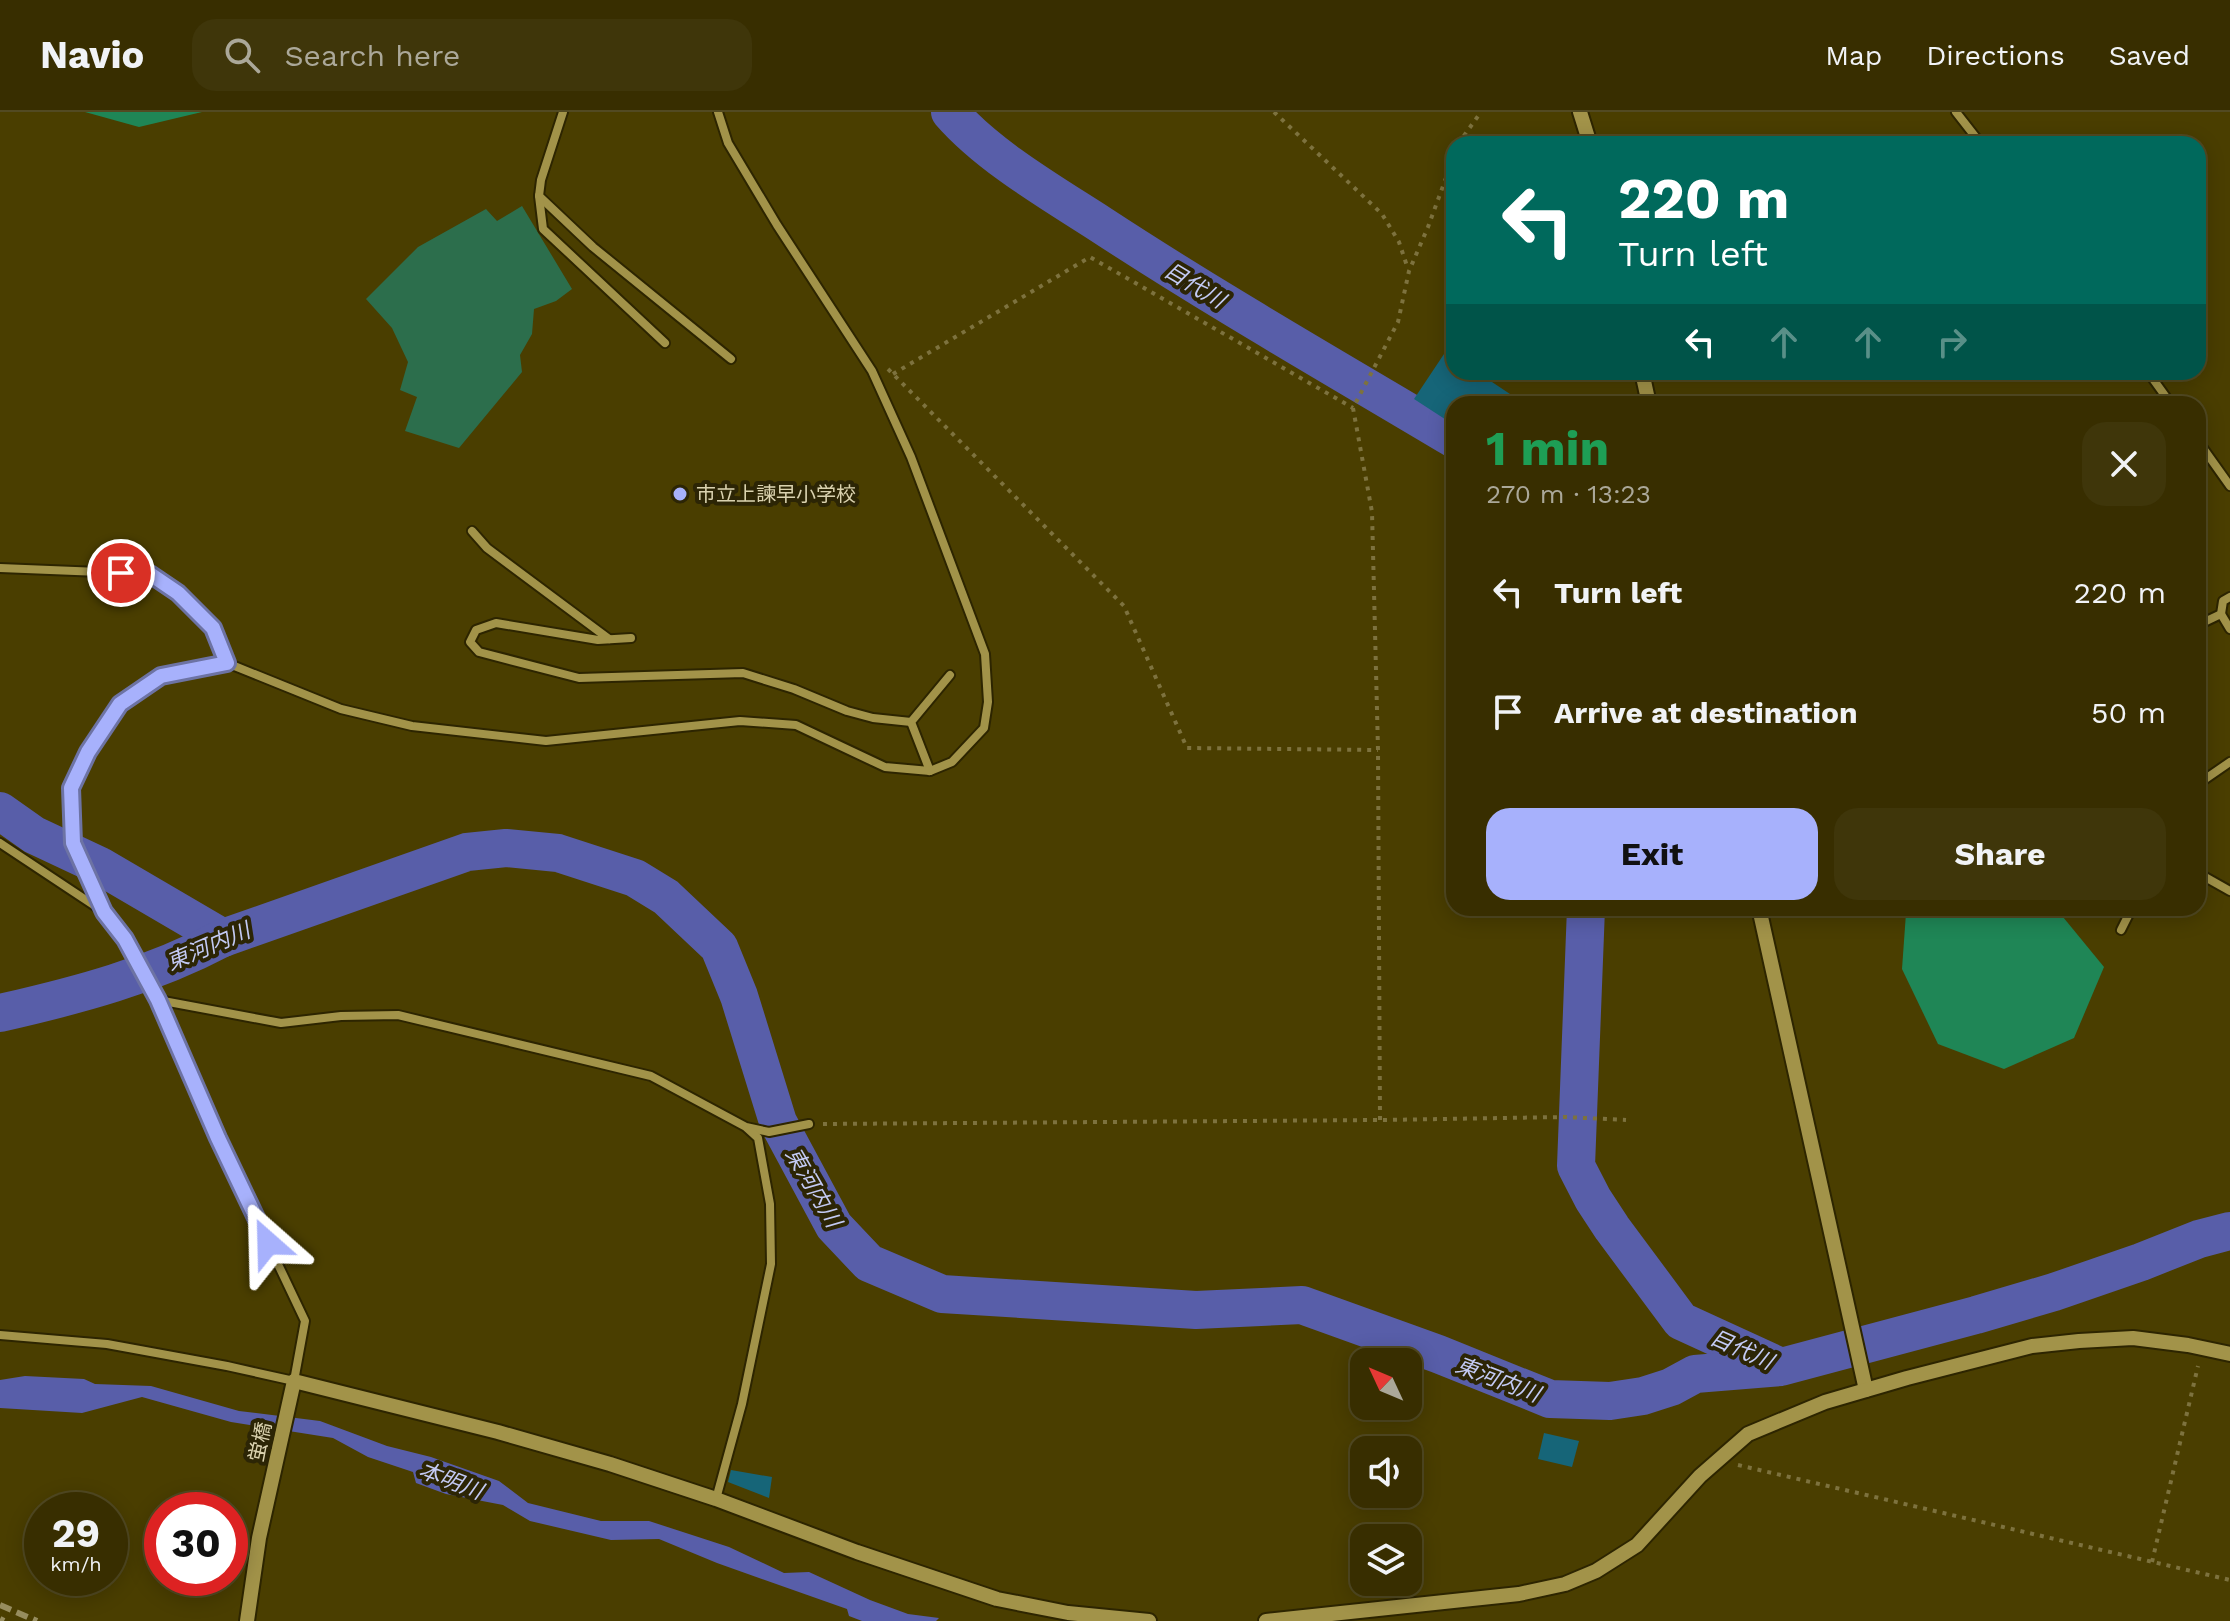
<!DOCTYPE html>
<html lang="en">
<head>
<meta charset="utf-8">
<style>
	:root { --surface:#382e00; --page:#3f360a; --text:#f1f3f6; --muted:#aba899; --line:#524a22; --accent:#a7b1fc }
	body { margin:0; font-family:"Work Sans","Noto Sans JP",sans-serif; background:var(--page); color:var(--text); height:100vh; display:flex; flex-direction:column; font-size:30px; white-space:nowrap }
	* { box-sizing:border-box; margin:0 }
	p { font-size:26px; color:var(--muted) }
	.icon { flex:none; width:44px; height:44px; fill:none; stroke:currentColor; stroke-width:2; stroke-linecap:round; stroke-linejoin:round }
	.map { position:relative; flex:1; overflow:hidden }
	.panel { position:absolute; left:1446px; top:284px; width:760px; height:520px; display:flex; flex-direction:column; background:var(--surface); border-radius:24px; box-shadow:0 4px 20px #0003,0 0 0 2px var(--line) }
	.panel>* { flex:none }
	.guide { position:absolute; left:1446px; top:24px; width:760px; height:244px; border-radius:24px; box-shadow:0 4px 20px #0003,0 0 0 2px var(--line); background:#00695c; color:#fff; overflow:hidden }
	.needle { width:52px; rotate:314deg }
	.buttons { position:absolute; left:1350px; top:1236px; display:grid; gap:16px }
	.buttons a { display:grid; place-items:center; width:72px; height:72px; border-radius:16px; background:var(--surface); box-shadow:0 4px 20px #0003,0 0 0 2px var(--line); font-size:40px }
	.speed { position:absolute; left:24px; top:1380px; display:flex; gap:16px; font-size:40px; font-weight:700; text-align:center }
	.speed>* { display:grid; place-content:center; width:104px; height:104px; border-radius:50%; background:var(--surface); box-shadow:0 4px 20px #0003,0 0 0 2px var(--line); line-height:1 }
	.speed small { font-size:20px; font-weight:400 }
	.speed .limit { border:12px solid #d22; background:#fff; color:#111 }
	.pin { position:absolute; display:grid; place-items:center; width:68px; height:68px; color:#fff; margin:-34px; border:4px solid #fff; border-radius:50%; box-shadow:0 2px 8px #0007 }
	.me { position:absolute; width:88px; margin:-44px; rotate:335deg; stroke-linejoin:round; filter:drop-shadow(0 0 6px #0008) }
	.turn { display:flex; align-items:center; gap:28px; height:168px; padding:0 40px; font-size:36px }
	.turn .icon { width:104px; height:104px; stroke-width:2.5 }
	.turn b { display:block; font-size:56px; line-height:68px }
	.lanes { display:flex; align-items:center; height:76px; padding:0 40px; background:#0003; justify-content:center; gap:40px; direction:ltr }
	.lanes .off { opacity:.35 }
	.round { display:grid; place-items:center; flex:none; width:84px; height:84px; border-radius:24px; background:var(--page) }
	.head { display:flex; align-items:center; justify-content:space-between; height:136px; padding:0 40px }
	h1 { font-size:48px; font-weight:700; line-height:60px; color:#1e9e55 }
	.cta { display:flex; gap:16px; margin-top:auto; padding:16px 40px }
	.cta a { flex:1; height:92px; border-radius:24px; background:var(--accent); color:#111; font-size:32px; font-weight:700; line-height:92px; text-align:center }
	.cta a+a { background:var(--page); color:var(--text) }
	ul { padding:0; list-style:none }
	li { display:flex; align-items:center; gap:24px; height:120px; padding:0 40px }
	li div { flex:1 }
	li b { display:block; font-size:30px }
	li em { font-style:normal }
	header { display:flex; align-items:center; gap:48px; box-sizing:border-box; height:112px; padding:0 40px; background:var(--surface); border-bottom:2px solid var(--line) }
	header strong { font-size:38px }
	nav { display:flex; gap:44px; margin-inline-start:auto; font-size:28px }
	.search { width:560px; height:72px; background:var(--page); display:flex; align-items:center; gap:20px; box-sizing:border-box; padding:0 28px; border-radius:24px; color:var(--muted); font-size:30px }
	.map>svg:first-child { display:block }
	.green { fill:#2c6e4c }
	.forest { fill:#1f8656 }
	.water { fill:#585ea9 }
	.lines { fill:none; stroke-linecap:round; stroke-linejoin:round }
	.river { stroke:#585ea9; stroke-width:38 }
	.building { fill:#166578 }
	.minor-casing { stroke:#2d2500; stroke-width:12 }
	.tertiary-casing { stroke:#2d2500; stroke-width:18 }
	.path { stroke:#7d723e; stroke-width:4; stroke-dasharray:4 6; stroke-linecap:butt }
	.minor { stroke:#a29349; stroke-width:8 }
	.tertiary { stroke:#a29349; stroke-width:14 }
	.rail { stroke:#978d5e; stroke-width:6; stroke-dasharray:12 6; stroke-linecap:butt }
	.route-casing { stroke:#6d73a4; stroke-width:20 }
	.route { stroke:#a7b1fc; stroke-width:14 }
	.poi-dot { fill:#a7b1fc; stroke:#2c2505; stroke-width:3 }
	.labels { text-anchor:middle; stroke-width:8; stroke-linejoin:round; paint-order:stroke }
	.poi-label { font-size:20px; fill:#dad2af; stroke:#2c2505; text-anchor:start }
	.street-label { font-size:20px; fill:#dad2af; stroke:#2c2505 }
	.water-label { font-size:22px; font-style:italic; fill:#c3caf4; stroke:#2c2505 }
</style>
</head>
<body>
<header>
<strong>Navio</strong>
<div class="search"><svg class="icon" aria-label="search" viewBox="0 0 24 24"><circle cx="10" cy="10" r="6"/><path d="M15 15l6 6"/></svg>Search here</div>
<nav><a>Map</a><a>Directions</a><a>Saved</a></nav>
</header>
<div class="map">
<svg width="2230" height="1509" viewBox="0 0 2230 1509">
	<rect width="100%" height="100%" fill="#4a3e00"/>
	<!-- green -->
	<polygon class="green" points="522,94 572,177 556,189 534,197 532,222 520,243 522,260 459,336 405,319 417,285 400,278 408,250 392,216 366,187 418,135 486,97 497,109"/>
	<!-- forest -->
	<g class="forest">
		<polygon points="85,0 202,0 139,15"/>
		<polygon points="1910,796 2050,796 2063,805 2104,855 2074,926 2004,957 1938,932 1902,857 1906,801"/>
	</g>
	<!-- water -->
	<polygon class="water" points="25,1264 84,1267 95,1272 151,1274 239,1299 320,1309 387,1334 431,1345 499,1369 528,1391 601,1409 649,1409 729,1435 784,1461 809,1460 870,1488 908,1502 939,1506 936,1509 862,1509 849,1504 847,1497 717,1451 659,1427 611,1428 530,1409 503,1393 446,1382 416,1371 413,1360 368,1345 333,1326 231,1310 142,1285 82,1301 0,1296 0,1268"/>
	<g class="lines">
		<!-- river -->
		<g class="river">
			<path d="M950,0C988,44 1052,81 1100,112C1216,188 1335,256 1454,327"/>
			<polyline points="0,699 34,723 100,754 223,826"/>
			<polyline points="1586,796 1576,1054 1593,1087 1612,1116 1681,1209 1779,1254"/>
			<path d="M0,901C79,883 151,864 223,826L467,740L506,736L558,741L635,766L666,785L719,835L739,884L778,1010L834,1114L869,1151L942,1182L1196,1198L1302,1193L1438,1242L1550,1287L1610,1289L1643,1284L1671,1275L1695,1262L1781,1255L1976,1203L2054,1180L2141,1150L2199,1127L2230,1119"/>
		</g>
	</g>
	<!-- building -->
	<g class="building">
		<polygon points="1454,227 1454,260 1477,260 1525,292 1454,292 1454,313 1414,287"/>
		<polygon points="1544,1321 1579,1329 1572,1355 1538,1347"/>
		<polygon points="731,1358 772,1365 769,1386 728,1370"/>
	</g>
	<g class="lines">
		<defs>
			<g id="minor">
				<polyline points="563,0 541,68 539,84 593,135 731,247"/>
				<polyline points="1956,0 1981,32"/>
				<polyline points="539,84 543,117 665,231"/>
				<polyline points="2148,260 2171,292"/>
				<polyline points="2198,329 2230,374"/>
				<polyline points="472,419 487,436 609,527"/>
				<polyline points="0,456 150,462 178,481 213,516 227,551"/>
				<polyline points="2221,502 2230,517"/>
				<polyline points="2198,513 2221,502 2223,489 2230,485"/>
				<polyline points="631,526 598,528 496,511 476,518 470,530 479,540 579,566 743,561 794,577 847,599 873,606 911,610"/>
				<polyline points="930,659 911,610 950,563"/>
				<polyline points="2198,672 2230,650"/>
				<polyline points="0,731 104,800"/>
				<polyline points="2198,761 2230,779"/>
				<polyline points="2121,818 2132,796"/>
				<polyline points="158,888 281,911 341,904 398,903 651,964 746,1015 769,1020 809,1012"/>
				<polyline points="0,1223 107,1232 227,1254 294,1269 305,1209 218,1026 158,888 125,827 104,800 73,731 71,676 88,640 120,592 161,564 227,551 341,597 412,614 546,629 740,609 796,613 885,655 930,659 952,650 984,616 988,590 985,542 911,345 872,259 777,113 728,31 718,0"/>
				<polyline points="716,1387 742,1292 771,1152 770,1092 758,1026 747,1016"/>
			</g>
			<g id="tertiary">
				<polyline points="1580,0 1590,32"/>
				<polyline points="1642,260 1649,292"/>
				<polyline points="1759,796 1866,1278"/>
				<polyline points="247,1509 259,1426 294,1269 498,1320 610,1352 716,1387 857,1440 997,1487 1068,1501 1149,1509"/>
				<polyline points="1266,1509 1519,1482 1565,1472 1596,1459 1637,1433 1700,1364 1748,1322 1825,1290 1907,1266 2032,1234 2079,1229 2133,1226 2188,1233 2230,1242"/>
			</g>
		</defs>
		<!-- minor casing -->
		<use href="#minor" class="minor-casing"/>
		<!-- tertiary casing -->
		<use href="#tertiary" class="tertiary-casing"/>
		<!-- path -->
		<g class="path">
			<polyline points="1274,0 1382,102 1399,130 1408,157"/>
			<polyline points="1458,32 1481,0"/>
			<polyline points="888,257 1124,494 1187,636 1378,638"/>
			<polyline points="893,262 1090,145 1353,296"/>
			<polyline points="1380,1008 1378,638 1372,400 1353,296 1398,210 1409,159 1428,115 1454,44"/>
			<polyline points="823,1012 1380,1008 1565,1005 1626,1008"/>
			<polyline points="1738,1353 2230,1468"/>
			<polyline points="2152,1450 2198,1254"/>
		</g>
		<!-- minor -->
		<use href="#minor" class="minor"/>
		<!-- tertiary -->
		<use href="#tertiary" class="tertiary"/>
		<!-- rail -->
		<g class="rail">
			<polyline points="0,1493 37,1509"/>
			<polyline points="0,1507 4,1509"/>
		</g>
	</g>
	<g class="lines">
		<defs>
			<polyline id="route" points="121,461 150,462 178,481 213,516 227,551 161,564 120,592 88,640 71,676 73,731 104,800 125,827 158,888 218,1026 268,1131"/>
		</defs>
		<!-- route casing -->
		<use href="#route" class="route-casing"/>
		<!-- route -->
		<use href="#route" class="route"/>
	</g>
	<!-- markers -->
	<circle class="poi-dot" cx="680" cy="382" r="8"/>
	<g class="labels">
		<!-- poi labels -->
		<g class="poi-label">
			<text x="696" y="389">市立上諫早小学校</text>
		</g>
		<!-- street labels -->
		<g class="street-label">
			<text transform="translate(260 1330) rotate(-77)" y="7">蛍橋</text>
		</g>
		<!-- water labels -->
		<g class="water-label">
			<text transform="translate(1195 173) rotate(31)" y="8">目代川</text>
			<text transform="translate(208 834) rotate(-23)" y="8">東河内川</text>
			<text transform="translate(814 1075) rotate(60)" y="8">東河内川</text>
			<text transform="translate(1742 1237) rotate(24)" y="8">目代川</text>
			<text transform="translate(1498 1267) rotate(21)" y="8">東河内川</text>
			<text transform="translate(451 1368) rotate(21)" y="8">本明川</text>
		</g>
	</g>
</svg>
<div class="buttons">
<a><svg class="needle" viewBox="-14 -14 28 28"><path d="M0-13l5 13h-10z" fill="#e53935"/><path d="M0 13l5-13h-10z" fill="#aba899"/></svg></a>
<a><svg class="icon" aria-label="sound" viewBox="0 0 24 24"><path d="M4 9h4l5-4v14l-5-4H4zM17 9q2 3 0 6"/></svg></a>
<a><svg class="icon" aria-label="layers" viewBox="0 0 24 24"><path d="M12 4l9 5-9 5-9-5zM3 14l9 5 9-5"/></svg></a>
</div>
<div class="speed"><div>29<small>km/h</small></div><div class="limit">30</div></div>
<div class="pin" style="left:121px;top:461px;background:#d93025"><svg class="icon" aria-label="arrive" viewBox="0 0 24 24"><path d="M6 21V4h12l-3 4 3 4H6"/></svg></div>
<svg class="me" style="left:268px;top:1131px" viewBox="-20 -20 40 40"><path d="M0-17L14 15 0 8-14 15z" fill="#a7b1fc" stroke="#fff" stroke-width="4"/></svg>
<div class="guide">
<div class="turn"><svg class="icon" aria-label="left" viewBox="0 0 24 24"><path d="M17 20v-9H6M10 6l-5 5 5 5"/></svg><div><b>220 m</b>Turn left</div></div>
<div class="lanes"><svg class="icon" aria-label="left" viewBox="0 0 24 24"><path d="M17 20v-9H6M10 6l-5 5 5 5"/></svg><svg class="icon off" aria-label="ahead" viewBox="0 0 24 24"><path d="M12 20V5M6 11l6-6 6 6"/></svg><svg class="icon off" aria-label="ahead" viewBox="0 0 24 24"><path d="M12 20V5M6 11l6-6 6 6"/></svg><svg class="icon off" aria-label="right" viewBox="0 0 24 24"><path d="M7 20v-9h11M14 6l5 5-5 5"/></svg></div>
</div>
<section class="panel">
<div class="head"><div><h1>1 min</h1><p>270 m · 13:23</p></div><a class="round"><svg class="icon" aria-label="close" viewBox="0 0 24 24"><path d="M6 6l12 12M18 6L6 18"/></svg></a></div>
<ul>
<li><svg class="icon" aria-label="left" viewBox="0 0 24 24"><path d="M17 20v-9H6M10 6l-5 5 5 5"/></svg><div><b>Turn left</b></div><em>220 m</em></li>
<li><svg class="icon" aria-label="arrive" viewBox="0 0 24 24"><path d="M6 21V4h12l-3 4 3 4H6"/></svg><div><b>Arrive at destination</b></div><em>50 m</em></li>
</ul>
<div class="cta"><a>Exit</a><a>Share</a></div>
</section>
</div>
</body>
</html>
